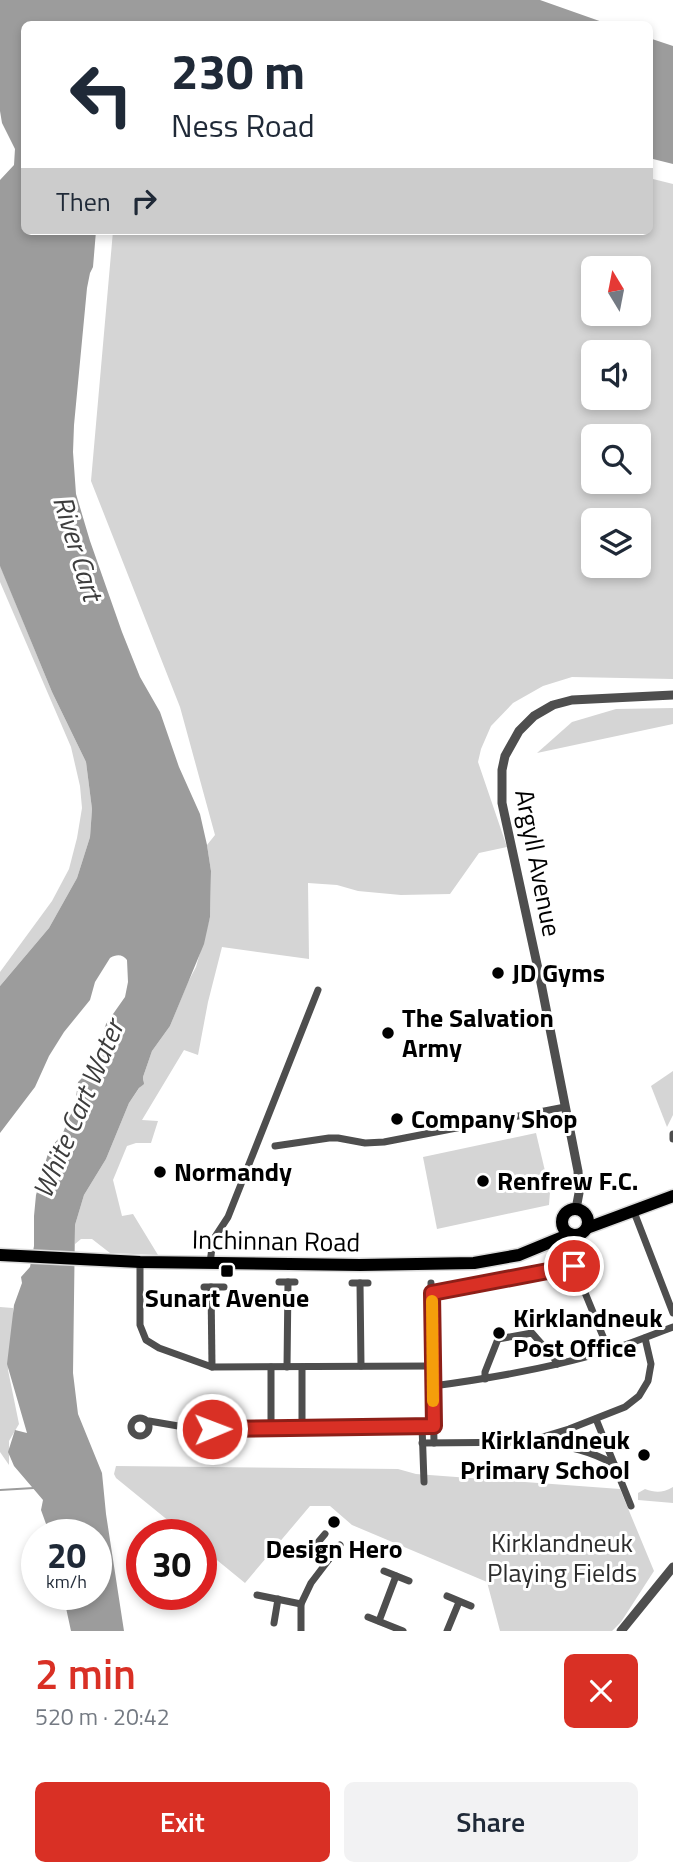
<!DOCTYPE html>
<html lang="en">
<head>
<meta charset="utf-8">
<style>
	:root { --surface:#fff; --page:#f2f2f3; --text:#1f2937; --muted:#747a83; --accent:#d93025 }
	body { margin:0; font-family:"Titillium Web",sans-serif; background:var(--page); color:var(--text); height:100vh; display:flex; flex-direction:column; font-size:26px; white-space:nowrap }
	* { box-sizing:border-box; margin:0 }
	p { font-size:23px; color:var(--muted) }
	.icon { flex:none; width:38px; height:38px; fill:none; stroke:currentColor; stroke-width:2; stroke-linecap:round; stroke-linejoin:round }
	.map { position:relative; height:1631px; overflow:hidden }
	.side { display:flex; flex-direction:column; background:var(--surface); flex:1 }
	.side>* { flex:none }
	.banner { position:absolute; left:21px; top:21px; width:632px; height:214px; border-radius:10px; box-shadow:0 4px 10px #0003; background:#fff; color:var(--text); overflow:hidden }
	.needle { width:46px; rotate:350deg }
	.buttons { position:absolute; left:581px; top:256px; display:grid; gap:14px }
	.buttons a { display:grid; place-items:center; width:70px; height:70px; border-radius:10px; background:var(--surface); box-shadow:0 4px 10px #0003; font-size:35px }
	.speed { position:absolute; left:21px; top:1519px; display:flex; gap:14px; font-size:35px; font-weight:700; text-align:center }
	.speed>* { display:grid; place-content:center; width:91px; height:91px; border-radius:50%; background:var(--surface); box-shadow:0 4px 10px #0003; line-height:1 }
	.speed small { font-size:18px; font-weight:400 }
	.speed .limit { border:10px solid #d22; background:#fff; color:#111 }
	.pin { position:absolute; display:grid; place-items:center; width:60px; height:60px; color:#fff; margin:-30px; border:4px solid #fff; border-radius:50%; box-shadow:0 2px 7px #0007 }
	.me { position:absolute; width:77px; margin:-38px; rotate:89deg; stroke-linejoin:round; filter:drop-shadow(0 0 5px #0008) }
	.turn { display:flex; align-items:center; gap:24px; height:147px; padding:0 35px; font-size:32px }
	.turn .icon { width:91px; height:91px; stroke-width:2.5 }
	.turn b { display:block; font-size:49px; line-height:60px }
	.then { display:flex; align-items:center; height:66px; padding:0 35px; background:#0003; gap:14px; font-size:26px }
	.round { display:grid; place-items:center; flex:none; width:74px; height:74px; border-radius:10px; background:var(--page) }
	.head { display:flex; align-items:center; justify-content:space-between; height:119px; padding:0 35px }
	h1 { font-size:42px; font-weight:600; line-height:52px; color:var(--accent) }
	.action { display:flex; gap:14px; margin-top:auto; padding:14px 35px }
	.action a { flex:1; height:80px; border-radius:10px; background:var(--accent); color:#fff; font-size:28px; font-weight:600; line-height:80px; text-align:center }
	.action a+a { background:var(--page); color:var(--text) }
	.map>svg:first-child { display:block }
	.green { fill:#d5d5d5; fill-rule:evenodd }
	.water { fill:#9c9c9c }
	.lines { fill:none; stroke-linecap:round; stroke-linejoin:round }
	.stream { stroke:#9c9c9c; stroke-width:2 }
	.primary-casing { stroke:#dbdbdb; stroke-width:15 }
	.minor { stroke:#4e4e4e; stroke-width:7 }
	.tertiary { stroke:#4e4e4e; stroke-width:9 }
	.primary { stroke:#000; stroke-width:12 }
	.route-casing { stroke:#8d1f18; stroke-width:18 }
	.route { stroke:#d93025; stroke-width:12 }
	.slow { stroke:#f59e0b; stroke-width:12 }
	.poi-dot { fill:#000; stroke:#fff; stroke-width:2.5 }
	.labels { text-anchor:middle; stroke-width:6; stroke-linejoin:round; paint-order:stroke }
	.street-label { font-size:26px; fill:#000; stroke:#fff }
	.poi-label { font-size:26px; font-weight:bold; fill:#000; stroke:#fff; text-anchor:start }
	.park-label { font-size:26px; fill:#2c2c2c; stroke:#fff }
	.water-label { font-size:28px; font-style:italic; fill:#3d3d3d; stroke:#fff }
</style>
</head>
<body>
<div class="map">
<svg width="673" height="1631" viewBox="0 0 673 1631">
	<rect width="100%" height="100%" fill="#fff"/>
	<!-- green -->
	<g class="green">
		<path d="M649,178L673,184V679L572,677L543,686L513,703L491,726L481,749L478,762L507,847L479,853L450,894L401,895L358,891L337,885L308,883L309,959L222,947L208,1002L198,1055L184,1050L142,1120L158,1121L151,1143H136L127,1146L113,1180L122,1216L133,1214L158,1255L110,1253L92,1239H81L75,1244V1225L84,1195L106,1159L129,1103L144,1081L143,1077L152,1051L170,1026L188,982L196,967L210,917L211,871L207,845L215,835L180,707L91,481L113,231H649ZM593,268H639V313H593ZM593,352H639V397H593ZM593,436H639V481H593ZM593,520H639V565H593Z"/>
		<polygon points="0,565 52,692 86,762 92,809 90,837 77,878 49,928 0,986 0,972 52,901 69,869 77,838 82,808 80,786 71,747 0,582"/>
		<polygon points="673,708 673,724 537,753 572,722 616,709"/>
		<polygon points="673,1071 673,1115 667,1127 651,1086"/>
		<polygon points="536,1133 550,1192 549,1205 437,1229 423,1157"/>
		<polygon points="0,1307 13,1308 13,1320 8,1370 19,1424 9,1441 9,1465 0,1452"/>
		<polygon points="116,1466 398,1469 416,1474 620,1489 654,1571 621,1622 612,1631 500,1631 487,1582 352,1525 330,1506 310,1506 245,1583 201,1547 201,1535 186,1535 116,1478 114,1474"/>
		<path d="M673,1487V1503L638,1500V1493L645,1489C656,1493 662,1493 673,1487Z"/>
	</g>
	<!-- water -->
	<g class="water">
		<path d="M0,0H540L608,24H24V231H96L93,267L90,273L87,288L74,425L73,452L76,494L90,541L122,632L140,677L160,712L179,767L200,814L207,845L211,871L210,917L204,944L170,1026L152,1051L143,1077L144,1084L139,1088L129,1103L106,1159L84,1195L75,1225L73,1373L78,1414L102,1473L106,1514L124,1631H71L63,1594H96V1535H50L41,1510L43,1500L14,1466L8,1452L15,1430L27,1433L7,1364L14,1305L22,1283L21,1277L30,1267L34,1246V1216L36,1195L49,1150L63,1133L76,1098L78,1082L89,1071L99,1055L100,1044L106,1024L125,997L128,982L127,960C123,954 116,954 110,958L95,982L90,1000L64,1032L49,1056L35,1087L0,1133V986L49,928L77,878L90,837L92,809L86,762L52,692L0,566V180L14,165L15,149L2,123L0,111Z"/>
		<polygon points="649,38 673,46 673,164 649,158"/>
	</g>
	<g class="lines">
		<!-- stream -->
		<polyline class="stream" points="0,1490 34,1488"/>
		<defs>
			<g id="primary">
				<circle cx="575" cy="1222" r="13"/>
				<polyline points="587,1228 673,1196"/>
				<polyline points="0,1255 140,1262 360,1265 474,1263 519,1255 570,1234"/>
			</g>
		</defs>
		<!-- primary casing -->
		<use href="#primary" class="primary-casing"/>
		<!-- minor -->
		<g class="minor">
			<polyline points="673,1134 673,1139"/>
			<polyline points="275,1146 329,1138 338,1138 365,1143 384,1142 565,1107"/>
			<polyline points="634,1212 673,1313"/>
			<polyline points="572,1255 574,1266 609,1351"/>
			<polyline points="140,1262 140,1325 146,1340 159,1348 212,1367 433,1366"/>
			<polyline points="210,1263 213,1240 228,1217 318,990"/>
			<polyline points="279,1282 295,1282"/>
			<polyline points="352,1283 368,1283"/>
			<polyline points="360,1283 361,1366"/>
			<polyline points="431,1283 434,1443"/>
			<polyline points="204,1287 224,1287"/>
			<polyline points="211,1287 212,1367"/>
			<polyline points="432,1293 574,1266"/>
			<polyline points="271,1367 271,1428"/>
			<polyline points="287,1367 288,1282"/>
			<polyline points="302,1367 302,1427"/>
			<polyline points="485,1379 485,1372 498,1339 532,1333 554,1358 557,1364"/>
			<path d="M433,1386C492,1378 551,1368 607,1351C630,1344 651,1335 673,1327"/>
			<circle cx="140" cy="1427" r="9"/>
			<polyline points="596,1419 631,1506"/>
			<polyline points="149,1421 190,1428 212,1429 434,1426"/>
			<polyline points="422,1426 424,1482"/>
			<path d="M540,1439L542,1443C571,1447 588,1450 614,1464"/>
			<polyline points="422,1443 526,1442 569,1429 625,1407 639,1396 648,1381 651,1364 645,1338"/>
			<polyline points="316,1545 330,1558"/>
			<polyline points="308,1554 325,1534"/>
			<polyline points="384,1571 409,1581"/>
			<polyline points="257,1595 301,1604"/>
			<polyline points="447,1596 471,1606"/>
			<polyline points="368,1617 403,1631"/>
			<polyline points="379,1621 396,1576"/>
			<polyline points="274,1623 278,1599"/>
			<polyline points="301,1631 301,1604 311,1583 340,1545"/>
			<polyline points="447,1631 459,1602"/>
		</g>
		<!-- tertiary -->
		<g class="tertiary">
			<polyline points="576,1209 579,1193 578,1171 540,978 502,803 502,770 505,756 519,731 534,716 553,705 572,700 673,695"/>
			<polyline points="621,1631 673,1567"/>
		</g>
		<!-- primary -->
		<use href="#primary" class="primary"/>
	</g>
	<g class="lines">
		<defs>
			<polyline id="route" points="212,1429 434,1426 432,1293 574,1266"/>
		</defs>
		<!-- route casing -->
		<use href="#route" class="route-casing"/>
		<!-- route -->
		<use href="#route" class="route"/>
		<!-- slow -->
		<polyline class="slow" points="432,1301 433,1401"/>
	</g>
	<!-- markers -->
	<g class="poi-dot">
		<circle cx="498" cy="973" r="7"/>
		<circle cx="388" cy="1033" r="7"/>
		<circle cx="397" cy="1119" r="7"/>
		<circle cx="160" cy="1172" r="7"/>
		<circle cx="483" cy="1181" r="7"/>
		<rect x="220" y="1264" width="14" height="14" rx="3.5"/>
		<circle cx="499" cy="1333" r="7"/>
		<circle cx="644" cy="1455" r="7"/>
		<circle cx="334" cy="1522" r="7"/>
	</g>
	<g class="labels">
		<!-- street labels -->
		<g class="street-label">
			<text transform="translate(538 863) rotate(79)" y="9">Argyll Avenue</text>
			<text transform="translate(276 1241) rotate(1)" y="9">Inchinnan Road</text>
		</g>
		<!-- poi labels -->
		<g class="poi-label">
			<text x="512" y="982">JD Gyms</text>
			<text x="402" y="1027">The Salvation<tspan x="402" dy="30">Army</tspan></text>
			<text x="411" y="1128">Company Shop</text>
			<text x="174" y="1181">Normandy</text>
			<text x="497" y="1190">Renfrew F.C.</text>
			<text x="227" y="1307" text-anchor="middle">Sunart Avenue</text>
			<text x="513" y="1327">Kirklandneuk<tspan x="513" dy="30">Post Office</tspan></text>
			<text x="630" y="1449" text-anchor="end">Kirklandneuk<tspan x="630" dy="30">Primary School</tspan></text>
			<text x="334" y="1558" text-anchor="middle">Design Hero</text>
		</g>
		<!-- park labels -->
		<g class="park-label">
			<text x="562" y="1552">Kirklandneuk<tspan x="562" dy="30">Playing Fields</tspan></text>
		</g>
		<!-- water labels -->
		<g class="water-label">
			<text transform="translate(78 548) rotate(73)" y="10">River Cart</text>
			<text transform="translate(78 1109) rotate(-67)" y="10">White Cart Water</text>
		</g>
	</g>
</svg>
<div class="buttons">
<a><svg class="needle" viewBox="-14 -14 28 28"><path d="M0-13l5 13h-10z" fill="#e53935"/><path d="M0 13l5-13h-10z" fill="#747a83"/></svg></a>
<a><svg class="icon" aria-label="sound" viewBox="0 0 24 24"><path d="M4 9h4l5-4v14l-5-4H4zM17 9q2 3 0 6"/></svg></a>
<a><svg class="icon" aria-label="search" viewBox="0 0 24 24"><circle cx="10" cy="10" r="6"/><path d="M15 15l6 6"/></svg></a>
<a><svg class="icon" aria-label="layers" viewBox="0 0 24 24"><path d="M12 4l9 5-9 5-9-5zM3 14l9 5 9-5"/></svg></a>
</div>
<div class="speed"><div>20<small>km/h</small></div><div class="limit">30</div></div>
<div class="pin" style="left:574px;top:1266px;background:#d93025"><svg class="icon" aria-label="arrive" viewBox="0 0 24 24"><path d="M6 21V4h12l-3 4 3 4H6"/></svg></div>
<svg class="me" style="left:212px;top:1429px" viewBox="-20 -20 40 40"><circle r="17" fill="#d93025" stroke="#fff" stroke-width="3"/><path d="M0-11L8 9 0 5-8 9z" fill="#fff"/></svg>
<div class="banner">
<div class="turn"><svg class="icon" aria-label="left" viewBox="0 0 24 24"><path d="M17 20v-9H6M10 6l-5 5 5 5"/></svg><div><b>230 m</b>Ness Road</div></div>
<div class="then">Then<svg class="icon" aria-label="right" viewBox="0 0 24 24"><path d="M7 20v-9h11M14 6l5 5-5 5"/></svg></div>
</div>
</div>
<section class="side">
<div class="head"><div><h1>2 min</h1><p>520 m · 20:42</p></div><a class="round" style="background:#d93025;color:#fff"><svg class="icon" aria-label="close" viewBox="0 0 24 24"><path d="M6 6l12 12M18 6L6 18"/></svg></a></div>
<div class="action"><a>Exit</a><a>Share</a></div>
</section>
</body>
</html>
